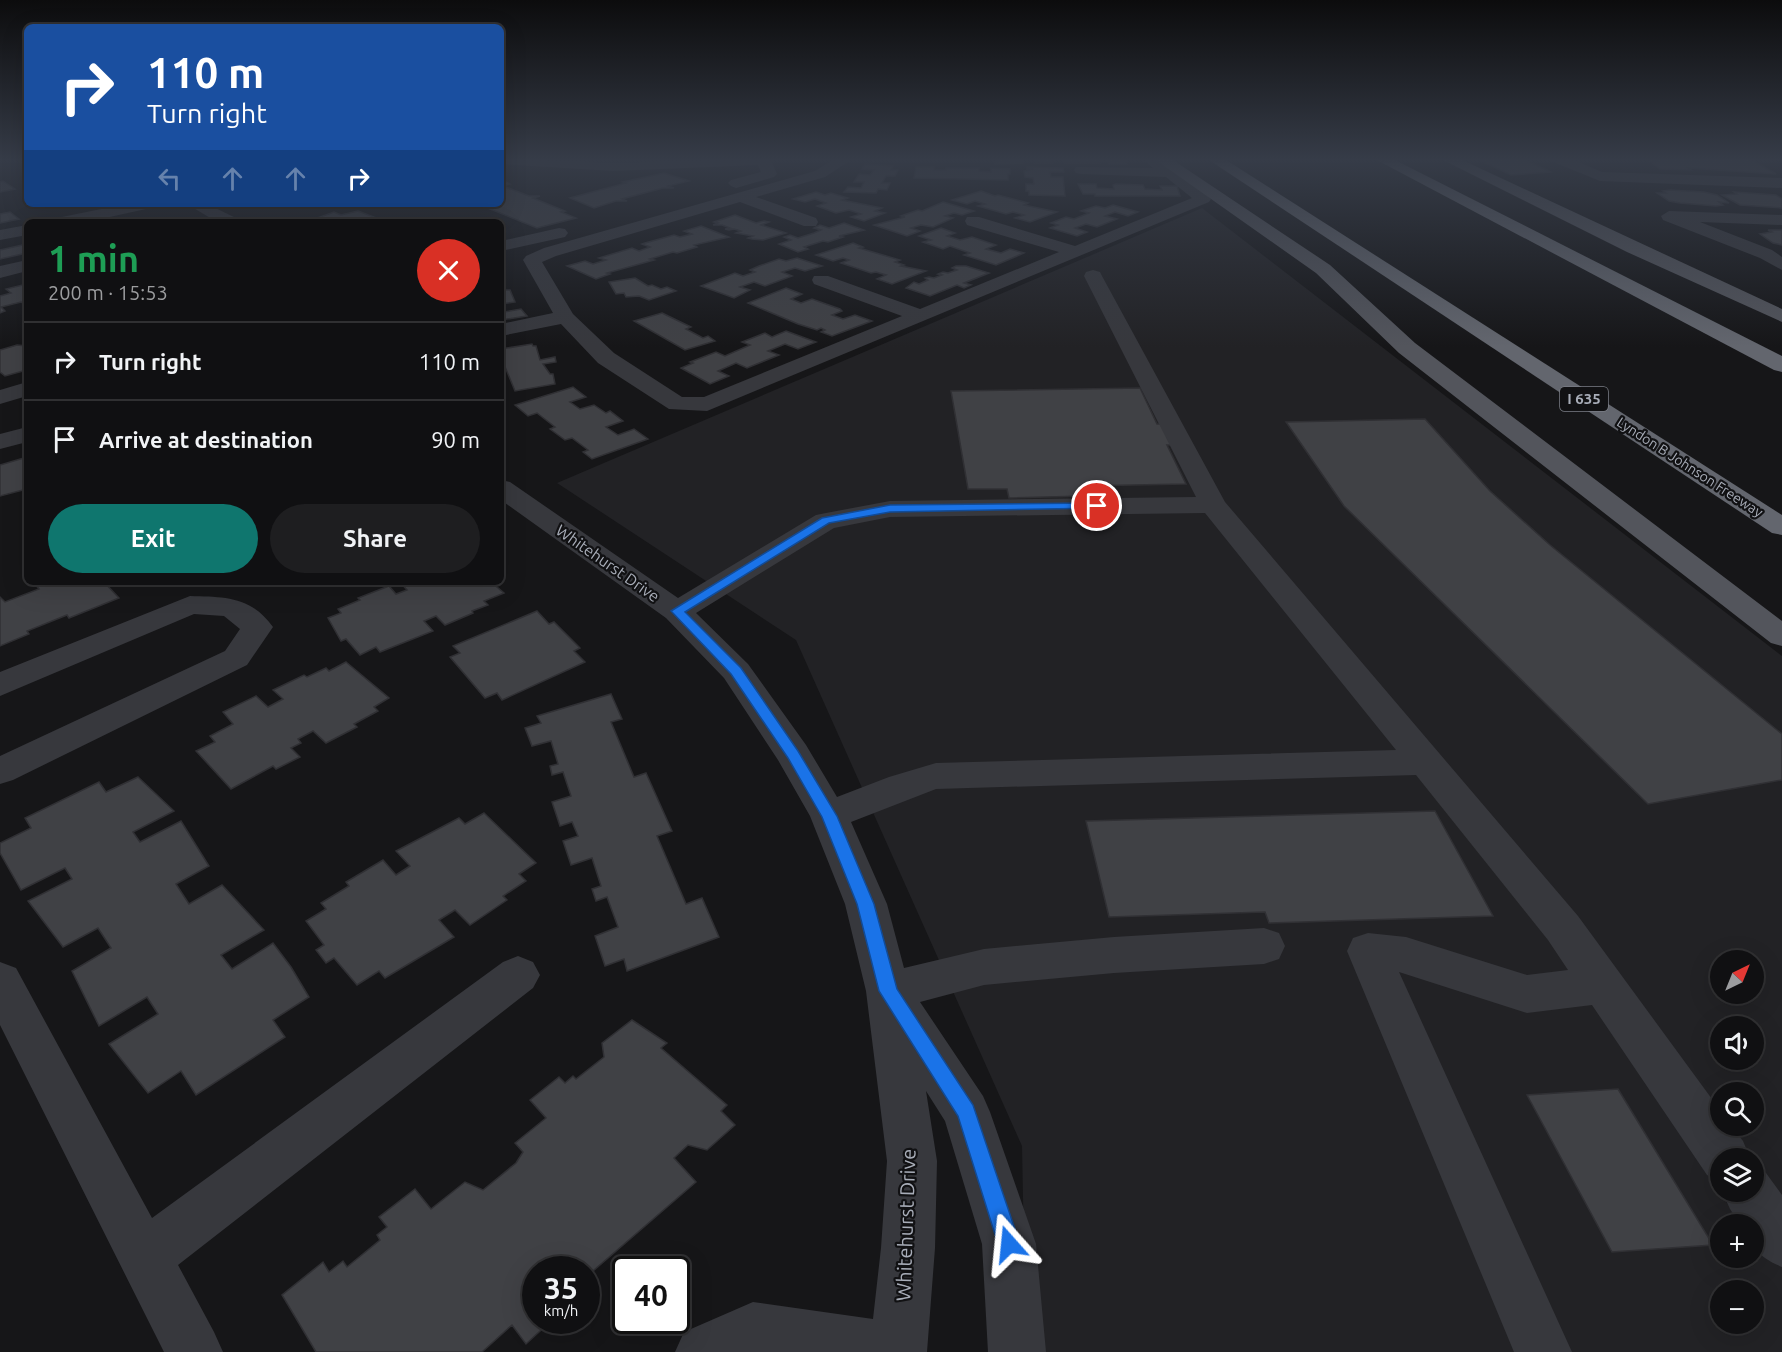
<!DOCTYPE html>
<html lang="en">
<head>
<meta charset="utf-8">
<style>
	:root { --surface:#101012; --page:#1e1e20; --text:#f1f3f6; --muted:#9c9d9f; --line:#303032; --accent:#0f766e }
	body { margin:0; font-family:Ubuntu,sans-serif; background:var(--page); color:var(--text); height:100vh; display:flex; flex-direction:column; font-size:22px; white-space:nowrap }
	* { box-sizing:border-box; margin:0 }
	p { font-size:20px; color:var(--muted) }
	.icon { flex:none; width:33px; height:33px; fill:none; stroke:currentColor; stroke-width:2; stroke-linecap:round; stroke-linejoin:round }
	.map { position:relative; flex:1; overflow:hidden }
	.side { position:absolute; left:24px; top:219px; width:480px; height:366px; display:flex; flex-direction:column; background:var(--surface); border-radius:9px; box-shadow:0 6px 24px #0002,0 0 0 2px var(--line) }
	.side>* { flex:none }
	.hud { position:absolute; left:24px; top:24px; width:480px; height:183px; border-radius:9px; box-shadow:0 6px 24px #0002,0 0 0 2px var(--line); background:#1a4fa0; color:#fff; overflow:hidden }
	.needle { width:39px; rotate:43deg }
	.tools { position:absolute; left:1710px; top:950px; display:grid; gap:12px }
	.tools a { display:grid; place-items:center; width:54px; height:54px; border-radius:50%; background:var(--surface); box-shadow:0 6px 24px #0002,0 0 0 2px var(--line); font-size:30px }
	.speed { position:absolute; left:522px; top:1256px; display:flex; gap:12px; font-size:30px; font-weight:700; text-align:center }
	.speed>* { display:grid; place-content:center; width:78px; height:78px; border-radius:50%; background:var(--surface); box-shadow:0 6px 24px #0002,0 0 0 2px var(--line); line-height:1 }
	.speed small { font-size:15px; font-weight:400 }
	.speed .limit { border:3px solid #111; border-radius:9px; background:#fff; color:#111 }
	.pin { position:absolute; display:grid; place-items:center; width:51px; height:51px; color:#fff; margin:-26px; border:3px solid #fff; border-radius:50%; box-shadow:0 2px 6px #0007 }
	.me { position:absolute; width:66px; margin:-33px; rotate:342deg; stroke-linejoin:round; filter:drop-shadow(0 0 4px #0008) }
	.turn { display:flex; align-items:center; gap:21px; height:126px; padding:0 24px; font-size:27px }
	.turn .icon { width:78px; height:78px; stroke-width:2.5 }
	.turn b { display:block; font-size:42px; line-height:51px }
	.lanes { display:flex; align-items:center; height:57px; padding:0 24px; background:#0003; justify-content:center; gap:30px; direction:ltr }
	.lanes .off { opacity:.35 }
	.round { display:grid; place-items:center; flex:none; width:63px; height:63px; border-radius:32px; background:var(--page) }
	.summary { display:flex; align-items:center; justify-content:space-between; height:102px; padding:0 24px }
	h1 { font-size:36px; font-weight:700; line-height:45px; color:#1e9e55 }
	.button { display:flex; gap:12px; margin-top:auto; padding:12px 24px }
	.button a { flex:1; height:69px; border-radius:36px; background:var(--accent); color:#fff; font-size:24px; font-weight:700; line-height:69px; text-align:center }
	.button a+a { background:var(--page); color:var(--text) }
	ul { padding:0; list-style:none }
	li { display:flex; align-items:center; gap:18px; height:78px; padding:0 24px; border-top:2px solid var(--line) }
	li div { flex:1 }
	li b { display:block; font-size:22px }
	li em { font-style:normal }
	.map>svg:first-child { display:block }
	.built { fill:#222225; fill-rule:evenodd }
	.building { fill:#404145; stroke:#303034; stroke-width:1.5 }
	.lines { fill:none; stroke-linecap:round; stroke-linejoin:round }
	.minor { fill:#37383d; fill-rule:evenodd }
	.major { fill:#53555c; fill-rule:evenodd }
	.highway { fill:#63666e; fill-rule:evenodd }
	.route { fill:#1a73e8; stroke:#114b97; stroke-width:1.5 }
	.labels { text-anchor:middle; stroke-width:4.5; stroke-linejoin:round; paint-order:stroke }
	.far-street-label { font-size:14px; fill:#a8adb8; stroke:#111113 }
	.shield { fill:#111113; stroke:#7b7e86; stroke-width:1.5 }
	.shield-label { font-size:15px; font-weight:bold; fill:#a8adb8 }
	.street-label { font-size:16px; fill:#a8adb8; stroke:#111113 }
	.near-street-label { font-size:20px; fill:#a8adb8; stroke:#111113 }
</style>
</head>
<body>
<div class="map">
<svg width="1782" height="1352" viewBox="0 0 1782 1352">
	<rect width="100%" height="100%" fill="#161618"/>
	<!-- built -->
	<path class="built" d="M1202,208L1782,656V1352H1026L1022,1146L796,640L557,483ZM1720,960H1754V993H1720ZM1720,1026H1754V1059H1720ZM1720,1092H1754V1125H1720ZM1720,1158H1754V1191H1720ZM1720,1224H1754V1257H1720ZM1720,1290H1754V1323H1720Z"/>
	<!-- building -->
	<g class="building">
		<polygon points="995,158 1019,158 1023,163 995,164 994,161"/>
		<polygon points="1035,158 1124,158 1127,164 1109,164 1108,161 1099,161 1100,163 1064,163 1063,160 1052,160 1053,163 1034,163"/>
		<polygon points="1475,158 1521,158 1551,172 1511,175"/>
		<polygon points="1646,158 1749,158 1776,174 1688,168 1691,170 1660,169"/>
		<polygon points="865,164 893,166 891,170 898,170 895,176 886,176 882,183 890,183 887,190 878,189 876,193 844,192 848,187 861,188 864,182 854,182 859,174 870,175 874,170 862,169"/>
		<polygon points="916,167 934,167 934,170 946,170 946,168 979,168 979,171 991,172 991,168 1010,169 1010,174 1008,174 1008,180 914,178"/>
		<polygon points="1027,167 1063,168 1064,172 1050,172 1051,177 1063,177 1065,196 1029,195 1029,191 1026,191 1026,184 1034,184 1033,178 1025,177 1024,171 1033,169 1027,169"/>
		<polygon points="664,173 689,181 668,186 674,188 663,188 622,199 627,201 616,201 594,208 570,198 626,183 623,182"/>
		<polygon points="3,181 15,189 0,192 0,182"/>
		<polygon points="506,182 510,184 503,186 529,196 540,196 533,198 565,211 561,212 576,218 537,228 478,204 501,204 501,183"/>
		<polygon points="1078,184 1096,184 1097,188 1114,189 1113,185 1116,184 1143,185 1145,189 1162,190 1160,186 1177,186 1180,196 1095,196 1095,194 1083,194"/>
		<polygon points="1670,190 1704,192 1717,195 1729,203 1719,202 1723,205 1716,206 1680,203 1669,201 1657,193 1666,193 1663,191"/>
		<polygon points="981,191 995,196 998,195 1028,203 1024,205 1057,212 1030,222 1015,218 1024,215 1013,212 1006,214 978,206 985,204 975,201 967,204 952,200"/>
		<polygon points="816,192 825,195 831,193 848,198 842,200 882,208 875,211 885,213 864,221 851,217 861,214 849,210 836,213 817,206 826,203 815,199 805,202 793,199"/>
		<polygon points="1734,192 1776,195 1782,199 1782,208 1740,205 1722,195 1737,194"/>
		<polygon points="943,202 974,211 962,215 954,213 945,216 953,218 933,227 921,225 911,228 920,231 907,236 874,225 905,217 901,216 918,210 922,211"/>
		<polygon points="1113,205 1138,212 1128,216 1115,212 1105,216 1117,219 1097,227 1086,224 1075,228 1087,232 1077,236 1050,228 1058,225 1051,223 1066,217 1074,219 1089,213 1081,211 1096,206 1105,208"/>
		<polygon points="358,211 374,217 355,222 309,221 334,212 341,215"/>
		<polygon points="10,212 19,219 0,223 0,214"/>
		<polygon points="735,215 756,223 764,221 769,222 761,225 786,233 763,240 752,239 748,238 753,236 736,233 741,231 734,229 729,230 725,229 730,228 722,225 713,225 718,223 714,222"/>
		<polygon points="844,223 864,230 839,236 843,237 828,242 823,241 804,247 808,249 798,252 779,244 791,240 784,237 790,235 798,238 814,233 821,230 814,228 820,225 829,228"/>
		<polygon points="701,226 729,237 694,245 697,247 677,253 673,252 650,259 654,260 607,273 610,274 596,279 567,266 585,261 593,264 606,260 599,258 632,248 639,251 650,247 642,244 645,243 674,235 680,237 692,234 684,231"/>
		<polygon points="941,228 955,233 947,236 960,240 972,237 996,245 986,249 1001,253 1010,249 1024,253 996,265 964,255 970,253 950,246 943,249 923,242 931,240 919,236"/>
		<polygon points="1768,230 1782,230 1782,245 1773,243 1760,234 1772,232"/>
		<polygon points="853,243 863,247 859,248 900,260 895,262 904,265 901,266 926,271 892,284 877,279 886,275 876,272 871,273 841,263 849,260 843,258 833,261 816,255"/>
		<polygon points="27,244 27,253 0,259 0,250"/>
		<polygon points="797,258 822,266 805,271 795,268 782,272 792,276 765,286 754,282 740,287 750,290 734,298 701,286 735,273 743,276 755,272 750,270 759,266 779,259 786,261"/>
		<polygon points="956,266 966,266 989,273 964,283 971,285 964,288 957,285 930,296 906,288 914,282 919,284 928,280 925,278 929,277 934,278 942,275 938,274 943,272 948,273 957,270 952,268"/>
		<polygon points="635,278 648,286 652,285 661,289 667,287 676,291 649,300 639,296 626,297 624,293 616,294 609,282"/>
		<polygon points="27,284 27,306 21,302 1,307 5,311 0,313 0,296 11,293 6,289"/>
		<polygon points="786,288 802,294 791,299 801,303 812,299 840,309 842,311 832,315 843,319 855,315 872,321 832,336 821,332 825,330 821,328 817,330 798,324 748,303"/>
		<polygon points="501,290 510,290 515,302 501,304"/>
		<polygon points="501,306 504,312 521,309 527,316 501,320"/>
		<polygon points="662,313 691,327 686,329 703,338 708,336 715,341 685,350 634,321"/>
		<polygon points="786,331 816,342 798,349 785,344 768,351 779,355 747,368 736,363 718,371 729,376 710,384 681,368 693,363 690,362 716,352 725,356 750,345 742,342 765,333 772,337"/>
		<polygon points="532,344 533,346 536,346 540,360 555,357 556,362 543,364 550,374 553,374 555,384 515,391 501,357 501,349"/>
		<polygon points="17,345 27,346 27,370 5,376 0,372 0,350"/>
		<polygon points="573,387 586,397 570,402 580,409 594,405 606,413 610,411 623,421 606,427 618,435 634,429 648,439 592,459 583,452 588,450 572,438 565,440 550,429 555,427 537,413 528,416 515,405"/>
		<polygon points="1140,388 1157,424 1166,424 1176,445 1167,445 1186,484 1083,486 1086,496 1009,498 1007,489 968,489 951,391"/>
		<polygon points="1425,419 1490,491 1550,545 1782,734 1782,780 1648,804 1344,506 1286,422"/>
		<polygon points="27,457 27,489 0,496 0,465"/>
		<polygon points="40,582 104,582 119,598 69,618 67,615 27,631 29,634 0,646 0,597 5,602 39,589 35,584"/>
		<polygon points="400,582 491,582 504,593 484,601 488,605 472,611 473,613 445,625 436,616 424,621 433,631 380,652 376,647 360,655 346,639 341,641 328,618 341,613 338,609 360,600 358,598 389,586 396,594 407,590"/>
		<polygon points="537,611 549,624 554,622 580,648 574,651 585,662 502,700 497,693 485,698 450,657 460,653 453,646"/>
		<polygon points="346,662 389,698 374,707 378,711 354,724 357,727 326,743 313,731 298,739 301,743 291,748 300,757 276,769 273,766 231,789 196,751 215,742 210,736 233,724 223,712 256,696 268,707 283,699 273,690 304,675 307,677 326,668 329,671"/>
		<polygon points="611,694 622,719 611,722 634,777 646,773 672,831 657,836 686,904 702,898 719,937 627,971 624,959 605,966 595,936 618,927 607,897 596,901 592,889 601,886 592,858 571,865 563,841 578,836 572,822 560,826 552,802 571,796 563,772 552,775 550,766 558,764 551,741 532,746 525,728 541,723 537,716"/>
		<polygon points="138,777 174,811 133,832 140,842 181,821 209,866 176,884 189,904 222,885 264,930 221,955 232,969 273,943 291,967 309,997 273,1020 285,1037 196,1095 181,1071 148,1093 109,1044 158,1014 147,997 99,1026 72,971 111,948 98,928 63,947 28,901 72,879 65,868 21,890 0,853 0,843 31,828 25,818 99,782 106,792"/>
		<polygon points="1435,811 1493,916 1269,923 1265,912 1109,917 1086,821"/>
		<polygon points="484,813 536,863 519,874 526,881 503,896 507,900 470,925 455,910 439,920 454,937 385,978 379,971 357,985 334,958 326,963 316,950 324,945 306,921 326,909 321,903 349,886 346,882 383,860 396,875 410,866 396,851 459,818 465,824"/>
		<polygon points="632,1020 667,1043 661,1048 727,1105 721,1111 735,1125 707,1150 688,1145 674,1158 696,1182 586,1277 586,1269 536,1269 536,1320 552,1320 526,1344 512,1325 482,1352 316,1352 282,1295 323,1262 329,1272 343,1261 347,1267 380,1240 377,1235 387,1227 379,1217 415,1189 431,1209 465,1182 483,1190 516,1163 523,1152 515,1143 546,1118 530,1100 559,1077 565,1083 573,1076 576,1079 604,1057 602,1043"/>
		<polygon points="1618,1089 1713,1245 1612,1252 1527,1095"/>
	</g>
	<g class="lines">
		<!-- minor -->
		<g class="minor">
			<polygon points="501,158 613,163 770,158 777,174 774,177 736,188 731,186 728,183 731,180 761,172 758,165 613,171 501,164"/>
			<polygon points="836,158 854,158 825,177 756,197 816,218 818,222 816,226 804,226 740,202 556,256 542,262 573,314 614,353 682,397 704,397 902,316 814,284 812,280 814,276 828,276 920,309 1059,252 967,225 965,221 967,217 979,217 1075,246 1192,198 1166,177 1081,174 1076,173 1074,170 1076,167 1153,168 1141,158 1158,158 1189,180 1211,199 1209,202 707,411 669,409 598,363 561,324 501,336 501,324 553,313 523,260 526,256 544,248 815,171"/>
			<polygon points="1549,158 1569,158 1602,172 1782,178 1782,188 1600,181 1551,161"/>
			<polygon points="126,204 157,204 155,207 87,222 55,222 57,218"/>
			<polygon points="187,204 207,204 236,218 238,222 217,222"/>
			<polygon points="1669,211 1782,215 1782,225 1700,222 1772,250 1782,257 1782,270 1760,258 1663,220 1661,216"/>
			<polygon points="27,225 27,235 0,240 0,230"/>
			<polygon points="559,228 565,229 568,233 565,237 501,251 501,241"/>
			<polygon points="27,260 27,271 0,278 0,266"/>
			<path d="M1093,270L1100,272L1102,276L1225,502L1578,916L1720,1110V1125H1731L1743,1141L1750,1158H1720V1181L1707,1175L1592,1005L1527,1013L1399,972L1572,1352H1514L1347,951L1353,938L1368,933L1406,937L1527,975L1568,970L1548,940L1416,775L936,789L851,822L887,904L904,968L984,949L1114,937L1264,928L1279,933L1285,946L1279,959L1264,964L1114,973L984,985L920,1002L983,1096L990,1112L1036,1244L1046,1352H988L982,1244L945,1121L926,1091L937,1161L935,1248L927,1352H675L684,1332L753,1302L873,1319L881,1248L887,1161L866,991L845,904L810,816L778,760L724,678L666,618L501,500V480L510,482L678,598L816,515L826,513L890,501L1196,497L1084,276L1086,272ZM1205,513L1396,750L936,763L889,777L837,797L806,745L748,664L696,613L834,528L890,517Z"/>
			<polygon points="27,382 27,396 0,404 0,390"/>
			<polygon points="27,427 27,442 0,449 0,434"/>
			<path d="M190,596C224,597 251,596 273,627L247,665L13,780L0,784V756L225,651L240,629L224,616L194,614L0,696V672Z"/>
			<polygon points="518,956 533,962 540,975 533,988 178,1265 214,1332 223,1352 164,1352 0,1025 0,962 16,968 152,1218 503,962"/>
			<path d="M1754,1168L1766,1173L1782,1195V1267C1757,1256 1754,1251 1754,1224H1740L1730,1209L1722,1191H1754Z"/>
		</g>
		<!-- major -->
		<g class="major">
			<polygon points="1153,158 1170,158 1330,265 1415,343 1782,621 1782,646 1771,643 1399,353 1316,273"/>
			<polygon points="1439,158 1458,158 1782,309 1782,322 1627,252"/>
		</g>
		<!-- highway -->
		<g class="highway">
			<polygon points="1206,158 1223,158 1782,515 1782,535 1772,533"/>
			<polygon points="1373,158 1391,158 1782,356 1782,372 1774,370"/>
		</g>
	</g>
	<!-- sky -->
	<linearGradient id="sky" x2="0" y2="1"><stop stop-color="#0c0c0d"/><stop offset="0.46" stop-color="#363c48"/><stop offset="1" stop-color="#363c48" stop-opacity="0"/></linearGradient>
	<rect width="1782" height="347" fill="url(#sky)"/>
	<!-- route -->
	<polygon class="route" points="1097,503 1103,506 1101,508 890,512 829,523 685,612 741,668 798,751 837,816 874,904 897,989 973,1105 1020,1244 1016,1251 1009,1255 1001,1251 998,1244 958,1116 879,991 857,904 822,817 788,758 731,674 671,611 822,518 890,505"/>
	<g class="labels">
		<!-- far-street labels -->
		<g class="far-street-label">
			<text transform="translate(1690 467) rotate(33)" y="5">Lyndon B Johnson Freeway</text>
		</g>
		<!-- shield labels -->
		<rect class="shield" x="1560" y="387" width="48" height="24" rx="4.5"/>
		<g class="shield-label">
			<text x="1584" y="404">I 635</text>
		</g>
		<!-- street labels -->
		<g class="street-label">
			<text transform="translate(608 563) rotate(35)" y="6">Whitehurst Drive</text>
		</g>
		<!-- near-street labels -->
		<g class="near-street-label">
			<text transform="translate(906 1225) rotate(-88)" y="7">Whitehurst Drive</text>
		</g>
	</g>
</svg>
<div class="tools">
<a><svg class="needle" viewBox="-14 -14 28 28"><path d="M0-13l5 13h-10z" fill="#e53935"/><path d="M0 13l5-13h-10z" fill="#9c9d9f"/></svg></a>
<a><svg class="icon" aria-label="sound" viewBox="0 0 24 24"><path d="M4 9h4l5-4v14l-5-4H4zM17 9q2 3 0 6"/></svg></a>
<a><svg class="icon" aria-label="search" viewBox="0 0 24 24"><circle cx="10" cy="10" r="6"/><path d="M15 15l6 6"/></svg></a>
<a><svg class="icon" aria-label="layers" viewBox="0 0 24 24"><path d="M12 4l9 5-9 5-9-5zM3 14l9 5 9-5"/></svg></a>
<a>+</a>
<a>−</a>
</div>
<div class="speed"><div>35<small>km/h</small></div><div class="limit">40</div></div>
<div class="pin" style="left:1097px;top:506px;background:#d93025"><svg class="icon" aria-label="arrive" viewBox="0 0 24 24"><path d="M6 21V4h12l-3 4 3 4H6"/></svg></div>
<svg class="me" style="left:1009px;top:1244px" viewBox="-20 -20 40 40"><path d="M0-17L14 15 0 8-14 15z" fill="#1a73e8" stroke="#fff" stroke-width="4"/></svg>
<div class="hud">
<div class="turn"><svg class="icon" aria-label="right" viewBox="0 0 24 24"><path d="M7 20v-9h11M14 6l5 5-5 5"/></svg><div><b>110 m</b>Turn right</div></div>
<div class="lanes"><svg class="icon off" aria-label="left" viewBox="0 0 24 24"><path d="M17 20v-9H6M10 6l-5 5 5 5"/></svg><svg class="icon off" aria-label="ahead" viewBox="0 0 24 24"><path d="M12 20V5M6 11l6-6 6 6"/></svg><svg class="icon off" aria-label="ahead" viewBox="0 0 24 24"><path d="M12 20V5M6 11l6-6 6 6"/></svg><svg class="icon" aria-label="right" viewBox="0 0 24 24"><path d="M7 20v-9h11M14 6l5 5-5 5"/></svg></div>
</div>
<section class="side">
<div class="summary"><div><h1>1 min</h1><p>200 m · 15:53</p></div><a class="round" style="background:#d93025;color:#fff"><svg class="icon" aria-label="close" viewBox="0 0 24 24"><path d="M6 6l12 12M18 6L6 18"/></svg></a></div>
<ul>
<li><svg class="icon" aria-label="right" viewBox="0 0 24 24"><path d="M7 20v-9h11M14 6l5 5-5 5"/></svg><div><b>Turn right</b></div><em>110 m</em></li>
<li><svg class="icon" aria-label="arrive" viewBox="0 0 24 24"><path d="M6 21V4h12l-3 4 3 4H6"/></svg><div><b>Arrive at destination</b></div><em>90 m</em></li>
</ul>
<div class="button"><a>Exit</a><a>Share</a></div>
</section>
</div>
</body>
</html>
